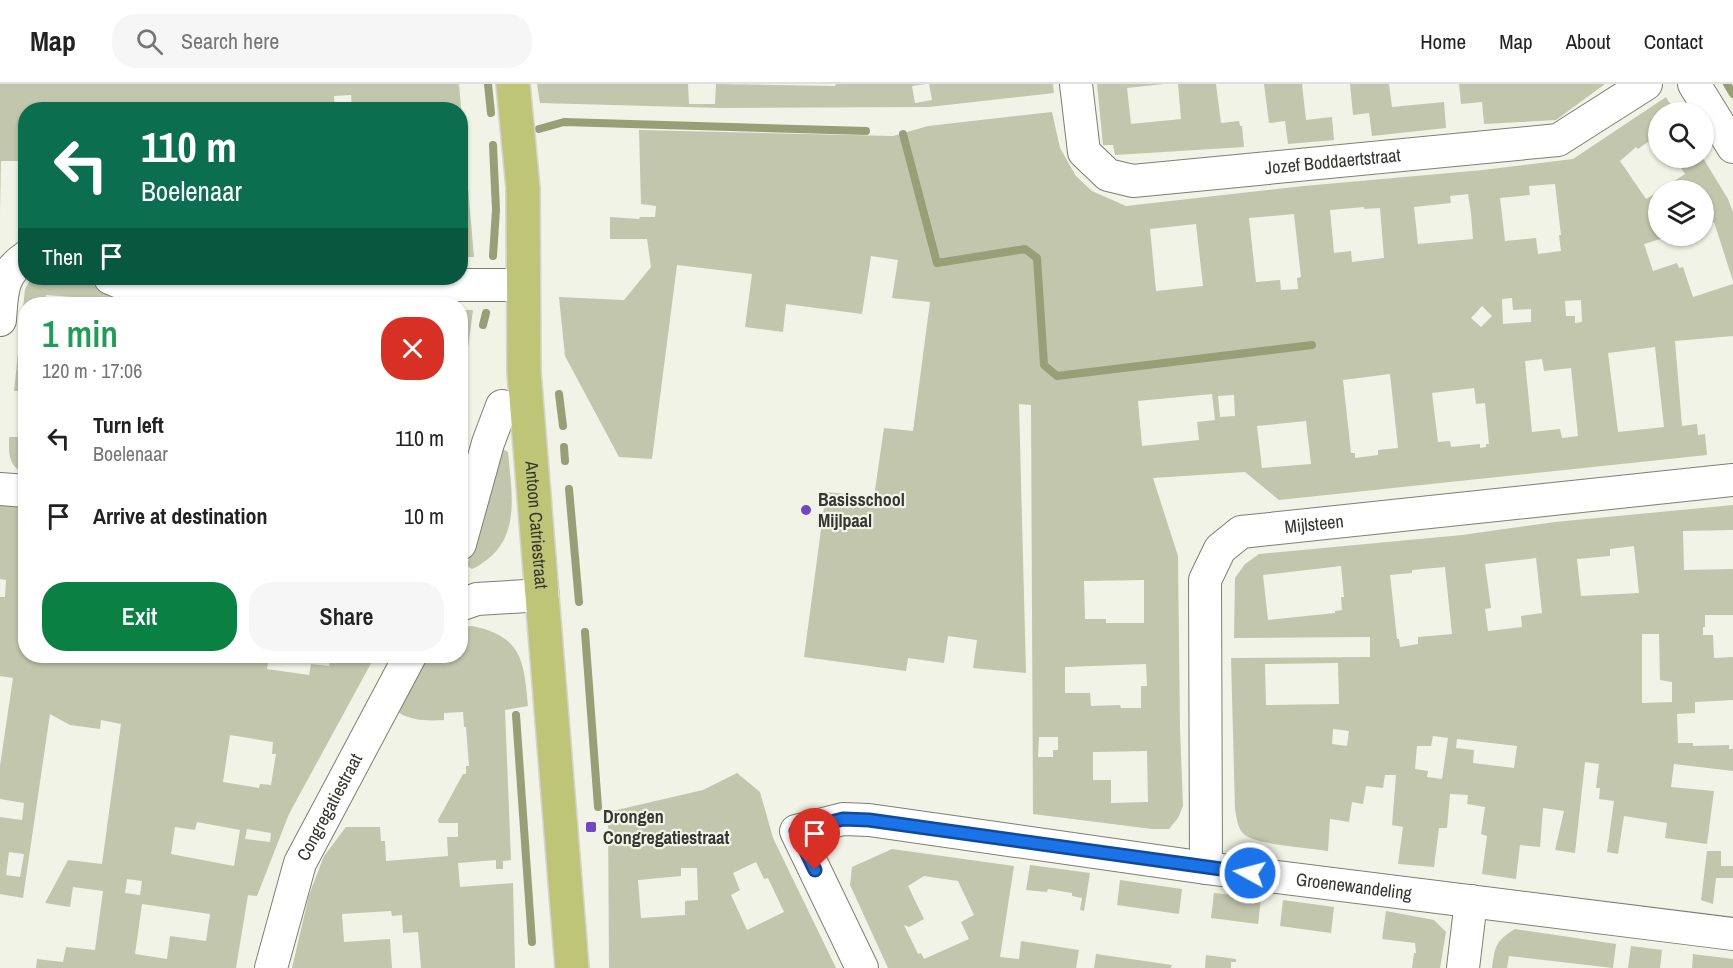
<!DOCTYPE html>
<html lang="en">
<head>
<meta charset="utf-8">
<style>
	:root { --surface:#fff; --page:#f6f6f6; --text:#222; --muted:#767676; --line:#e0e0e0; --accent:#0b8043 }
	body { margin:0; font-family:"Archivo Narrow",sans-serif; background:var(--page); color:var(--text); height:100vh; display:flex; flex-direction:column; font-size:22px; white-space:nowrap }
	* { box-sizing:border-box; margin:0 }
	p { font-size:20px; color:var(--muted) }
	.icon { flex:none; width:33px; height:33px; fill:none; stroke:currentColor; stroke-width:2; stroke-linecap:round; stroke-linejoin:round }
	.map { position:relative; flex:1; overflow:hidden }
	.sheet { position:absolute; left:18px; top:213px; width:450px; height:366px; display:flex; flex-direction:column; background:var(--surface); border-radius:24px; box-shadow:0 2px 4px #0004 }
	.sheet>* { flex:none }
	.hud { position:absolute; left:18px; top:18px; width:450px; height:183px; border-radius:24px; box-shadow:0 2px 4px #0004; background:#0b6e4f; color:#fff; overflow:hidden }
	.buttons { position:absolute; left:1648px; top:18px; display:grid; gap:12px }
	.buttons a { display:grid; place-items:center; width:66px; height:66px; border-radius:50%; background:var(--surface); box-shadow:0 2px 4px #0004; font-size:30px }
	.pin { position:absolute; display:grid; place-items:center; width:51px; height:51px; color:#fff; margin:-62px -26px; border-radius:50% 50% 50% 0; rotate:-45deg; box-shadow:0 0 6px #0007 }
	.pin .icon { rotate:45deg }
	.me { position:absolute; width:66px; margin:-33px; rotate:277deg; stroke-linejoin:round; filter:drop-shadow(0 0 4px #0008) }
	.turn { display:flex; align-items:center; gap:21px; height:126px; padding:0 24px; font-size:27px }
	.turn .icon { width:78px; height:78px; stroke-width:2.5 }
	.turn b { display:block; font-size:42px; line-height:51px }
	.then { display:flex; align-items:center; height:57px; padding:0 24px; background:#0003; gap:12px; font-size:22px }
	.round { display:grid; place-items:center; flex:none; width:63px; height:63px; border-radius:24px; background:var(--page) }
	.headline { display:flex; align-items:center; justify-content:space-between; height:102px; padding:0 24px }
	h1 { font-size:36px; font-weight:600; line-height:45px; color:#1e9e55 }
	.cta { display:flex; gap:12px; margin-top:auto; padding:12px 24px }
	.cta a { flex:1; height:69px; border-radius:24px; background:var(--accent); color:#fff; font-size:24px; font-weight:600; line-height:69px; text-align:center }
	.cta a+a { background:var(--page); color:var(--text) }
	ul { padding:0; list-style:none }
	li { display:flex; align-items:center; gap:18px; height:78px; padding:0 24px }
	li div { flex:1 }
	li b { display:block; font-size:22px }
	li em { font-style:normal }
	header { display:flex; align-items:center; gap:36px; box-sizing:border-box; height:84px; padding:0 30px; background:var(--surface); border-bottom:2px solid var(--line) }
	header strong { font-size:28px }
	nav { display:flex; gap:33px; margin-inline-start:auto; font-size:21px }
	.search { width:420px; height:54px; background:var(--page); display:flex; align-items:center; gap:15px; box-sizing:border-box; padding:0 21px; border-radius:24px; color:var(--muted); font-size:22px }
	.map>svg:first-child { display:block }
	.green { fill:#c2c6ac; fill-rule:evenodd }
	.lines { fill:none; stroke-linecap:round; stroke-linejoin:round }
	.stream { stroke:#989e76; stroke-width:8 }
	.minor-casing { stroke:#7d7f73; stroke-width:34 }
	.major-casing { stroke:#d3d3d2; stroke-width:36 }
	.minor { stroke:#fff; stroke-width:32 }
	.major { stroke:#bec577; stroke-width:33 }
	.route-casing { stroke:#114b97; stroke-width:15 }
	.route { stroke:#1a73e8; stroke-width:10 }
	.poi-dot { fill:#7047bf; stroke:#f1f3e6; stroke-width:2 }
	.labels { text-anchor:middle; stroke-width:4.5; stroke-linejoin:round; paint-order:stroke }
	.street-label { font-size:18px; fill:#353631; stroke:#f1f3e6 }
	.poi-label { font-size:18px; font-weight:bold; fill:#353631; stroke:#f1f3e6; text-anchor:start }
</style>
</head>
<body>
<header>
<strong>Map</strong>
<div class="search"><svg class="icon" aria-label="search" viewBox="0 0 24 24"><circle cx="10" cy="10" r="6"/><path d="M15 15l6 6"/></svg>Search here</div>
<nav><a>Home</a><a>Map</a><a>About</a><a>Contact</a></nav>
</header>
<div class="map">
<svg width="1733" height="884" viewBox="0 0 1733 884">
	<rect width="100%" height="100%" fill="#f1f3e6"/>
	<!-- green -->
	<g class="green">
		<polygon points="0,0 459,0 474,173 461,173 460,26 352,25 351,11 334,12 335,26 26,26 25,77 1,77 0,129"/>
		<polygon points="537,0 688,0 689,20 715,20 716,0 835,2 836,0 926,0 912,2 915,19 932,16 929,0 1053,0 1054,9 929,23 721,24 540,19"/>
		<polygon points="1097,0 1164,0 1127,4 1131,40 1181,35 1178,0 1216,0 1221,39 1239,37 1240,42 1242,42 1244,63 1115,71 1113,61 1103,61"/>
		<polygon points="1264,0 1302,0 1306,36 1332,33 1334,56 1288,60 1285,37 1269,39"/>
		<polygon points="1350,0 1389,0 1392,23 1444,18 1446,44 1372,52 1369,29 1353,31"/>
		<polygon points="1459,0 1605,0 1556,36 1484,40 1482,18 1461,20"/>
		<path d="M1666,13L1675,28H1659V71L1648,58L1638,65L1636,63L1620,77L1646,115L1659,107V152H1670L1644,160L1653,187L1677,179L1679,184L1683,183L1693,213L1733,200V252L1675,257L1682,342L1697,340L1698,351L1705,350L1707,371L1279,416L1245,388L1153,394L1178,472L1180,645L1183,722L1178,734L1169,745H1152L1033,730L1031,321L1019,320L1026,589L973,584L977,556L948,552L944,579L908,574L906,587L804,573L826,408L874,413L884,344L913,347L930,218L892,214L898,176L871,172L862,230L786,220L783,248L745,243L752,190L677,181L652,375L619,373L565,272L559,213L624,216L651,183L647,155H610V133L639,135L640,133H655L656,122L641,120L639,46L893,52L928,42L1052,28L1060,64L1076,92L1092,107L1126,122L1304,102L1483,86L1573,75ZM1555,100L1561,151H1559L1561,167L1538,170L1536,154L1505,157L1500,114L1530,111L1529,102ZM1468,110L1471,129L1473,155L1418,160L1414,123L1451,119L1450,112ZM1364,123V125L1380,124L1384,174L1352,178L1351,167L1334,169L1330,126ZM1294,130L1301,193L1297,194L1298,205L1281,206L1280,196L1256,198L1249,134ZM1196,140L1203,202L1156,207L1150,145ZM1512,214L1513,226L1531,225V238L1503,240L1502,215ZM1581,216L1582,238L1575,239V232H1566L1565,217ZM1482,222L1492,232L1481,243L1471,234ZM1655,263L1664,343L1618,348L1608,269ZM1542,275L1544,287L1571,284L1578,352L1562,354L1560,345L1532,348L1525,277ZM1390,290L1398,364L1378,366V371L1355,374V369H1351L1343,296ZM1474,304L1476,320L1485,319L1489,360H1486V363L1480,364V360L1451,363L1450,357L1438,358L1432,309ZM1212,310L1215,336L1197,338L1199,356L1142,362L1138,317ZM1234,311L1235,332L1220,333L1218,312ZM1306,337L1311,380L1262,384L1257,342ZM1144,496V539H1106V535H1085L1084,497ZM1146,580L1147,602H1141V624H1121L1120,621L1091,622L1090,609H1065V583ZM1039,653H1058V666H1053V673H1038ZM1147,667L1148,718L1111,719V696H1093V668Z"/>
		<polygon points="1675,74 1703,74 1728,115 1733,128 1733,197 1714,138 1704,141 1704,106 1660,106 1685,90"/>
		<polygon points="31,194 86,194 99,206 123,220 72,220 72,213 46,211 45,220 26,220 25,307 14,307 25,205"/>
		<polygon points="461,226 473,226 461,318 460,318"/>
		<path d="M9,353H25V391C8,380 9,372 9,353Z"/>
		<path d="M499,363L508,368C511,404 521,449 488,475C482,479 478,483 472,485L467,482L469,474Z"/>
		<path d="M0,416L25,419V532H20L18,548L25,549L26,572H269L267,585L309,591L311,580L329,582L331,572H375L289,730L257,812L248,811L236,884H36L37,875L63,878L66,863L95,866L103,807L73,803L70,823L45,819L68,776L102,780L121,640L101,636L100,645L70,641L50,630L23,814L0,810V733L22,736L24,719L0,715V682L13,594L0,592V513H5L6,496L0,495ZM230,651L273,658L272,670H276L271,701L260,700L259,704L223,698ZM197,738L240,746L234,782L171,770L175,743L195,746ZM247,745L271,749L270,758L245,755ZM9,768L24,770L20,793L6,791ZM127,795L142,797L140,811L125,809ZM142,820L210,830L206,857L170,852L167,875L135,870Z"/>
		<path d="M1733,421V446L1683,447L1684,486L1733,485V531H1705V543H1703V551H1713L1714,574L1733,573V616L1695,618V629L1677,630L1678,659H1693V662L1729,661V665H1733V687L1674,680L1671,703L1714,707L1707,760L1665,754L1667,739L1624,732L1618,770L1607,768L1614,717L1599,715L1600,704H1596L1599,680L1585,678L1575,769L1555,766L1564,727L1543,724L1540,763L1520,761L1516,795L1482,790L1487,752L1481,750L1485,723L1467,720L1468,711L1450,710L1447,744H1439L1434,783L1398,780L1403,743L1392,741L1396,691H1385L1383,704L1366,702L1363,720L1352,718L1349,738L1330,735L1328,767C1310,764 1258,761 1245,751C1237,745 1237,734 1235,725L1231,574L1370,573V553L1234,554L1235,494L1245,480L1259,470L1462,451L1555,438ZM1634,462L1639,509L1581,512L1577,475L1610,472V465ZM1536,474L1542,529L1521,532L1522,543L1488,547L1485,525L1491,524L1485,480ZM1341,482L1344,513H1341L1342,526L1335,527V529L1268,536L1263,491ZM1445,483L1452,550L1418,553V560L1400,563L1399,555H1397L1390,491L1412,489V486ZM1642,550H1659L1660,596L1672,598V618L1642,619ZM1338,579L1339,620L1266,621L1265,580ZM1333,645L1349,647L1347,662L1332,660ZM1433,652L1448,654L1442,695L1427,693L1428,687L1415,685L1417,662H1431ZM1457,655L1517,662L1514,684L1473,679L1474,666L1456,664Z"/>
		<path d="M472,542C522,552 524,577 528,622L505,626L511,776L503,777V785H496V776L458,779L460,803L513,799L515,884H421L418,848L403,849L402,831L392,832L391,827L342,830L344,858L390,855L392,884H292L309,811L324,772L346,743H380L381,757H385L386,777L448,772L447,753H458V739H439L438,736L463,690H466V682H469L466,643H464L463,628L444,629V636C428,637 410,637 396,627L427,572H460L461,543Z"/>
		<path d="M737,689L760,708L773,754L836,884H609L608,728L703,706ZM756,778L764,795L768,794L784,828L747,846L731,811L740,806L733,789ZM681,784H697L698,816L685,817V831L641,834L638,796L681,792Z"/>
		<path d="M892,765L1014,782L1000,873L1019,875L1021,857L1079,866L1076,884H888L850,801L852,783ZM924,792L958,797L974,831L961,838L969,855L924,875L921,869L918,870L904,841L909,843L924,835L908,802Z"/>
		<polygon points="1707,767 1721,767 1721,782 1733,782 1733,794 1716,794 1713,820 1701,816"/>
		<polygon points="1030,781 1090,789 1084,827 1080,826 1082,814 1072,812 1072,809 1048,805 1047,808 1026,806"/>
		<polygon points="1120,796 1182,805 1179,830 1117,821"/>
		<polygon points="1214,809 1261,814 1258,840 1211,834"/>
		<polygon points="1283,816 1334,823 1331,849 1280,842"/>
		<polygon points="1386,827 1434,836 1446,848 1440,884 1412,884 1414,869 1416,869 1415,859 1382,855"/>
		<path d="M1515,845L1616,860L1613,884L1509,872L1507,884H1492C1495,863 1495,857 1515,845Z"/>
		<polygon points="1631,862 1662,866 1660,884 1628,884"/>
		<polygon points="1096,870 1172,881 1171,884 1094,884"/>
		<polygon points="1693,870 1733,875 1733,884 1692,884"/>
		<polygon points="1206,871 1236,875 1236,878 1231,878 1231,884 1205,884"/>
	</g>
	<g class="lines">
		<!-- stream -->
		<g class="stream">
			<polyline points="488,0 491,29"/>
			<polyline points="1727,0 1733,10"/>
			<polyline points="539,45 564,38 866,47"/>
			<polyline points="903,50 937,179 1025,165 1037,174 1044,281 1057,292 1312,261"/>
			<polyline points="493,61 496,126 493,172"/>
			<polyline points="483,241 486,229"/>
			<polyline points="559,310 563,342"/>
			<polyline points="564,363 565,377"/>
			<polyline points="569,405 579,518"/>
			<polyline points="585,548 598,723"/>
			<polyline points="516,631 532,858"/>
		</g>
		<defs>
			<g id="minor">
				<path id="s1" d="M1076,0L1084,68L1108,91L1133,97L1558,56L1646,0"/>
				<polyline points="1694,0 1733,63"/>
				<polyline points="110,194 129,202 153,208 326,208 358,201 522,201"/>
				<path d="M0,236C2,209 1,190 26,173"/>
				<polyline points="0,405 26,407"/>
				<polyline points="460,460 488,359 502,322"/>
				<polyline points="460,521 477,515 543,511"/>
				<path id="s2" d="M1206,784L1205,496L1220,465L1241,448L1733,396"/>
				<path id="s3" d="M271,884L300,779L410,572"/>
				<path id="s4" d="M862,884L796,747L843,735L869,736L1206,784L1733,850"/>
				<polyline points="1463,884 1471,817"/>
			</g>
			<g id="major">
				<path id="s5" d="M513,0L523,104L524,288L572,884"/>
			</g>
		</defs>
		<!-- minor casing -->
		<use href="#minor" class="minor-casing"/>
		<!-- major casing -->
		<use href="#major" class="major-casing"/>
		<!-- minor -->
		<use href="#minor" class="minor"/>
		<!-- major -->
		<use href="#major" class="major"/>
	</g>
	<g class="lines">
		<defs>
			<polyline id="route" points="815,786 796,747 843,735 869,736 1250,789"/>
		</defs>
		<!-- route casing -->
		<use href="#route" class="route-casing"/>
		<!-- route -->
		<use href="#route" class="route"/>
	</g>
	<!-- markers -->
	<g class="poi-dot">
		<circle cx="806" cy="426" r="6"/>
		<rect x="585" y="737" width="12" height="12" rx="3"/>
	</g>
	<g class="labels">
		<!-- street labels -->
		<g class="street-label">
			<text dy="6" stroke="none"><textPath href="#s1" startOffset="328">Jozef Boddaertstraat</textPath></text>
			<text dy="6" stroke="none"><textPath href="#s2" startOffset="423">Mijlsteen</textPath></text>
			<text dy="6" stroke="none"><textPath href="#s5" startOffset="442">Antoon Catriestraat</textPath></text>
			<text dy="6" stroke="none"><textPath href="#s3" startOffset="172">Congregatiestraat</textPath></text>
			<text dy="6" stroke="none"><textPath href="#s4" startOffset="716">Groenewandeling</textPath></text>
		</g>
		<!-- poi labels -->
		<g class="poi-label">
			<text x="818" y="422">Basisschool<tspan x="818" dy="21">Mijlpaal</tspan></text>
			<text x="603" y="739">Drongen<tspan x="603" dy="21">Congregatiestraat</tspan></text>
		</g>
	</g>
</svg>
<div class="buttons">
<a><svg class="icon" aria-label="search" viewBox="0 0 24 24"><circle cx="10" cy="10" r="6"/><path d="M15 15l6 6"/></svg></a>
<a><svg class="icon" aria-label="layers" viewBox="0 0 24 24"><path d="M12 4l9 5-9 5-9-5zM3 14l9 5 9-5"/></svg></a>
</div>
<div class="pin" style="left:815px;top:786px;background:#d93025"><svg class="icon" aria-label="arrive" viewBox="0 0 24 24"><path d="M6 21V4h12l-3 4 3 4H6"/></svg></div>
<svg class="me" style="left:1250px;top:789px" viewBox="-20 -20 40 40"><circle r="17" fill="#1a73e8" stroke="#fff" stroke-width="3"/><path d="M0-11L8 9 0 5-8 9z" fill="#fff"/></svg>
<div class="hud">
<div class="turn"><svg class="icon" aria-label="left" viewBox="0 0 24 24"><path d="M17 20v-9H6M10 6l-5 5 5 5"/></svg><div><b>110 m</b>Boelenaar</div></div>
<div class="then">Then<svg class="icon" aria-label="arrive" viewBox="0 0 24 24"><path d="M6 21V4h12l-3 4 3 4H6"/></svg></div>
</div>
<section class="sheet">
<div class="headline"><div><h1>1 min</h1><p>120 m · 17:06</p></div><a class="round" style="background:#d93025;color:#fff"><svg class="icon" aria-label="close" viewBox="0 0 24 24"><path d="M6 6l12 12M18 6L6 18"/></svg></a></div>
<ul>
<li><svg class="icon" aria-label="left" viewBox="0 0 24 24"><path d="M17 20v-9H6M10 6l-5 5 5 5"/></svg><div><b>Turn left</b><p>Boelenaar</p></div><em>110 m</em></li>
<li><svg class="icon" aria-label="arrive" viewBox="0 0 24 24"><path d="M6 21V4h12l-3 4 3 4H6"/></svg><div><b>Arrive at destination</b></div><em>10 m</em></li>
</ul>
<div class="cta"><a>Exit</a><a>Share</a></div>
</section>
</div>
</body>
</html>
